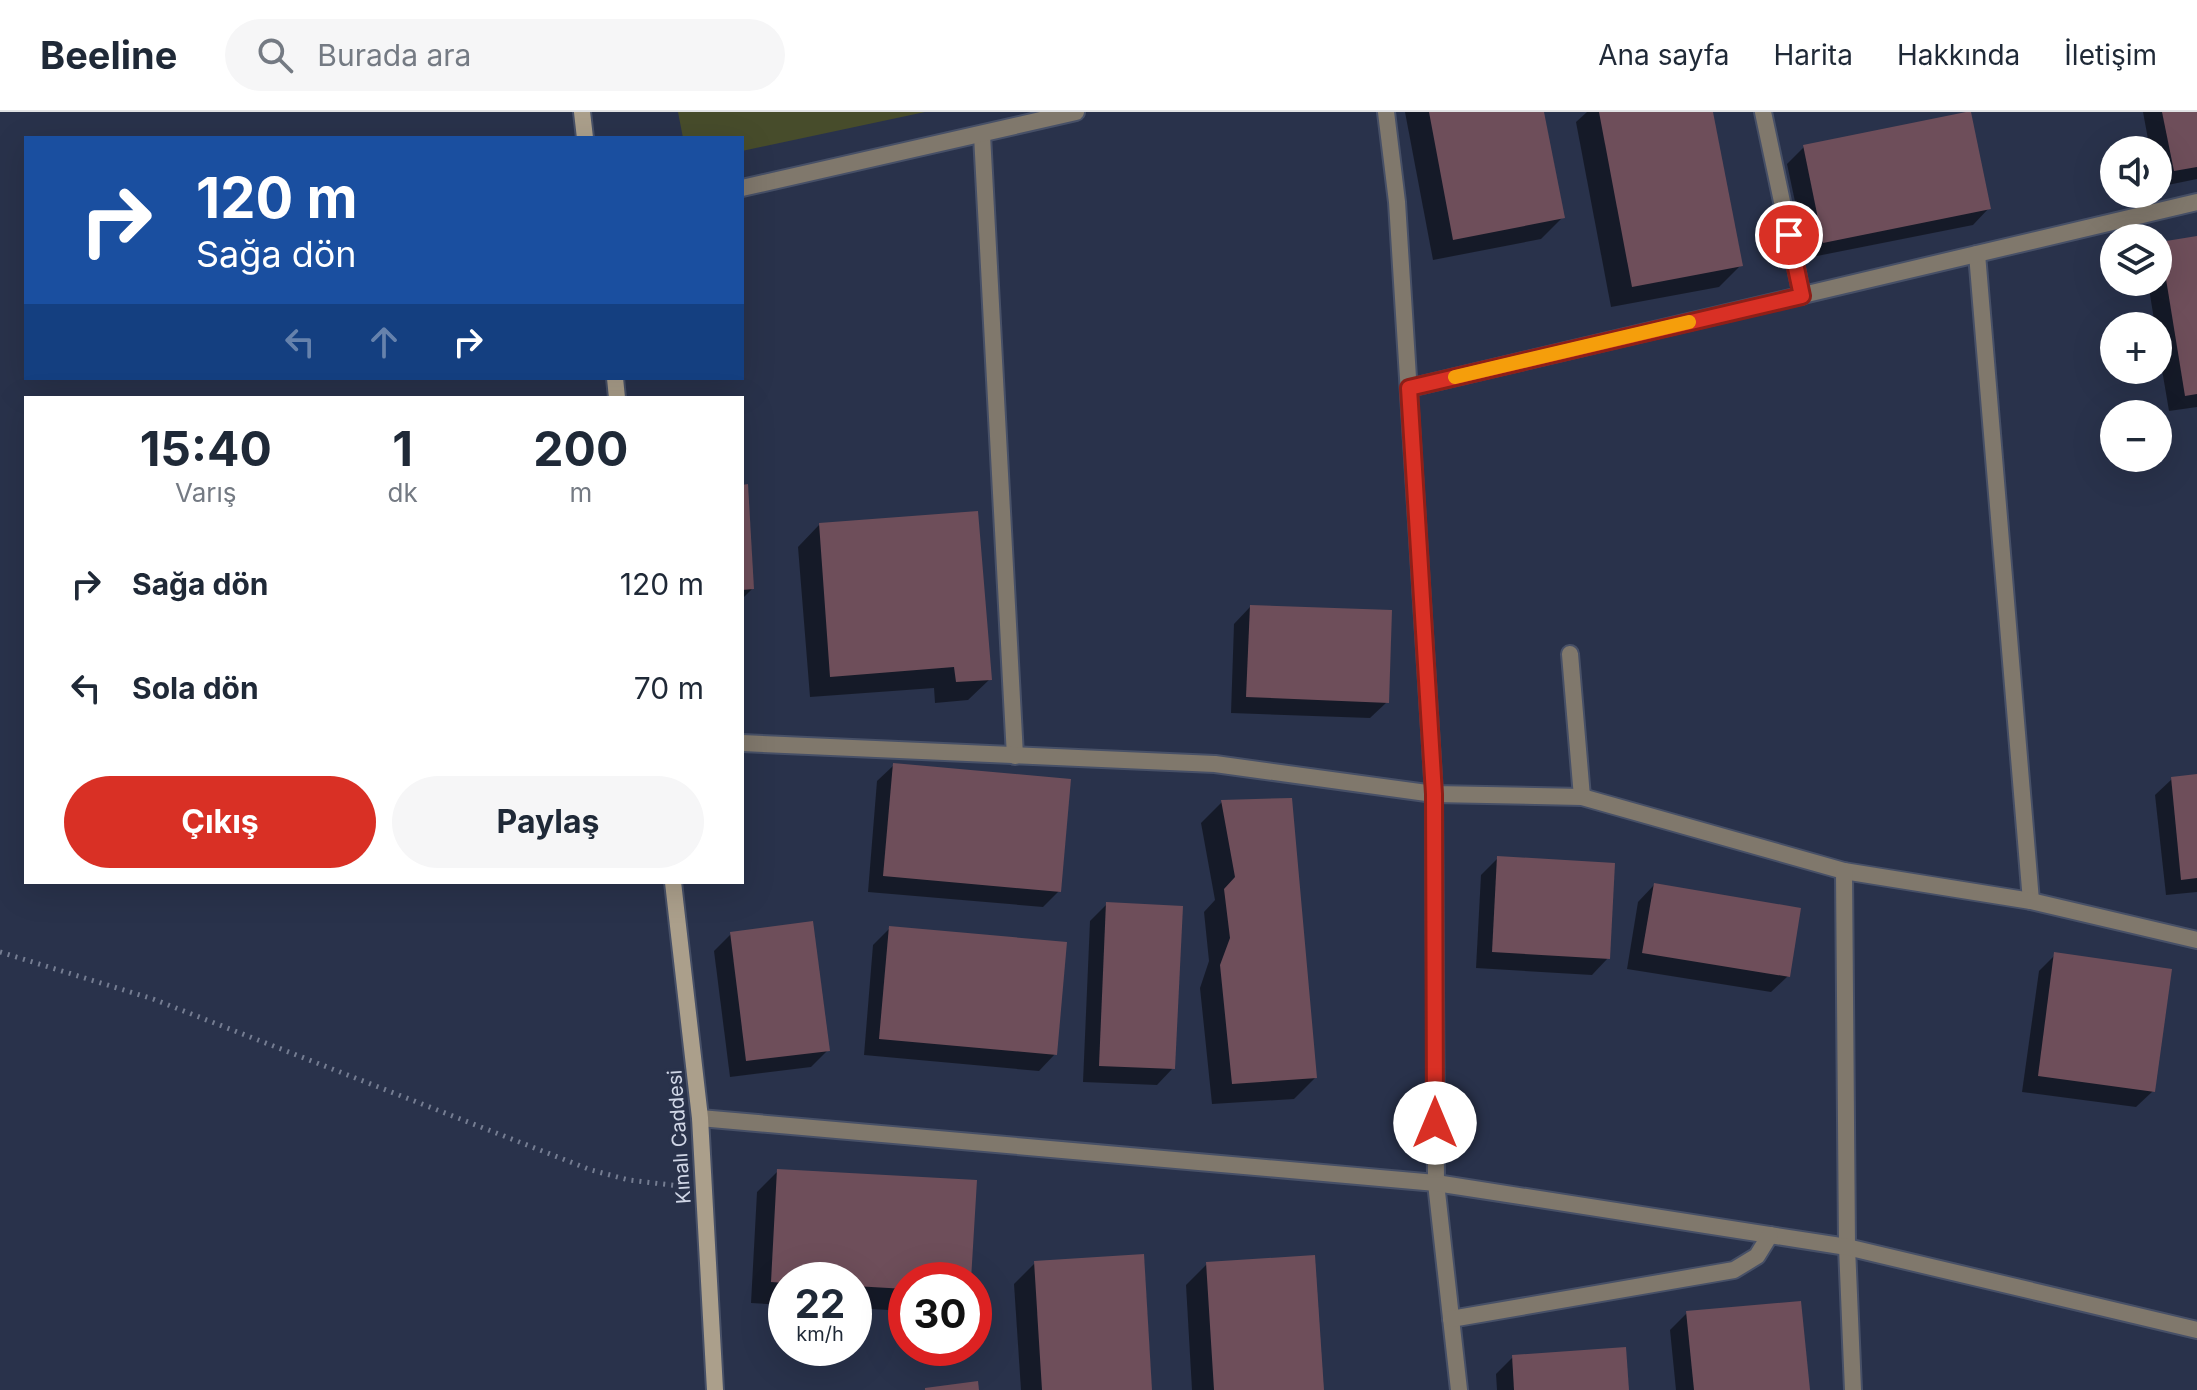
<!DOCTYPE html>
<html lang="tr">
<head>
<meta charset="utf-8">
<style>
	:root { --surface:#fff; --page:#f6f6f7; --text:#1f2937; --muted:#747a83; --line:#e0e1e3; --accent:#d93025 }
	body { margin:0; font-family:Inter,sans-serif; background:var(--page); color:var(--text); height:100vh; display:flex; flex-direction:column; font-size:30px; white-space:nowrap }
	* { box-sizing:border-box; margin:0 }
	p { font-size:26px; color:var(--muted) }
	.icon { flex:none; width:44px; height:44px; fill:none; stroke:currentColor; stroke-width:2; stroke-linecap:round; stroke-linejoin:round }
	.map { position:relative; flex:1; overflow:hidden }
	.sheet { position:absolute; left:24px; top:284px; width:720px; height:488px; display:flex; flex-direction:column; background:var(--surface); border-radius:0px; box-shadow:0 8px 32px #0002 }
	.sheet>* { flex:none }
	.hud { position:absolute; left:24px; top:24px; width:720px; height:244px; border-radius:0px; box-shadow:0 8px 32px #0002; background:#1a4fa0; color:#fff; overflow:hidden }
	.controls { position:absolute; left:2100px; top:24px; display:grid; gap:16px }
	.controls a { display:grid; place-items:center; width:72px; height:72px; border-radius:50%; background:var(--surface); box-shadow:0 8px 32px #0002; font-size:40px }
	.speed { position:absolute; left:768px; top:1150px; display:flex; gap:16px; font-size:40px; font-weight:700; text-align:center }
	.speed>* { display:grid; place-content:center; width:104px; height:104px; border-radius:50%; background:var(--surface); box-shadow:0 8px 32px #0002; line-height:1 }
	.speed small { font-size:20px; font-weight:400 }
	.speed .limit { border:12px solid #d22; background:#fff; color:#111 }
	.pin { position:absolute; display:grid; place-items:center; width:68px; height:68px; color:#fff; margin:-34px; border:4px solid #fff; border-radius:50%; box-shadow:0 2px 8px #0007 }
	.me { position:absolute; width:88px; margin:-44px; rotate:0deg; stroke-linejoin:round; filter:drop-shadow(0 0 6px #0008) }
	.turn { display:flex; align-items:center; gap:28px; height:168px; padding:0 40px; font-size:36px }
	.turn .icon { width:104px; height:104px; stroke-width:2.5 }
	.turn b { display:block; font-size:56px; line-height:68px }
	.lanes { display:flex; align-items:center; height:76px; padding:0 40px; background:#0003; justify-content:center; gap:40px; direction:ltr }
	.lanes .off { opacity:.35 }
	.eta { display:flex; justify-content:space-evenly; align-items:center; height:136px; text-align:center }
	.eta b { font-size:48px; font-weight:700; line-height:56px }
	.primary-button { display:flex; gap:16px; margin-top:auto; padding:16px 40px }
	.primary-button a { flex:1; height:92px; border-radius:48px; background:var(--accent); color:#fff; font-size:32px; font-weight:700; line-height:92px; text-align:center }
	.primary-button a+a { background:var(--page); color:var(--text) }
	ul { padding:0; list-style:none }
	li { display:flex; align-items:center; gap:24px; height:104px; padding:0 40px }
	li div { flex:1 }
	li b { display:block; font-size:30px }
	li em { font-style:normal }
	header { display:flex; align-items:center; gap:48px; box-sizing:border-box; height:112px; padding:0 40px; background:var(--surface); border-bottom:2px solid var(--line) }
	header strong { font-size:38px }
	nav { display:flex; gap:44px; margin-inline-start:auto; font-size:28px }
	.search { width:560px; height:72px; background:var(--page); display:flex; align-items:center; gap:20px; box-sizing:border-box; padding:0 28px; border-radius:44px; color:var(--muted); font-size:30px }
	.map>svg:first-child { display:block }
	.green { fill:#474c2b }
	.shadow { fill:#0007 }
	.building { fill:#6e4e5a }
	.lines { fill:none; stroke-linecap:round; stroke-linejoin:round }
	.street-casing { stroke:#475067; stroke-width:20 }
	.secondary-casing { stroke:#475067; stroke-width:20 }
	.path { stroke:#757d92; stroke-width:5; stroke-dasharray:2 6; stroke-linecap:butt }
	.street { stroke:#80786c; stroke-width:16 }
	.secondary { stroke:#ab9f8b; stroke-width:16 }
	.route-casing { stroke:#8d1f18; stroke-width:20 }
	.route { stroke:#d93025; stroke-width:14 }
	.slow { stroke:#f59e0b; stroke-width:14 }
	.labels { text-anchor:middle; stroke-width:6; stroke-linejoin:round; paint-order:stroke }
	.street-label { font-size:20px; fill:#d0d6e6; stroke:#29324b }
</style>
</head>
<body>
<header>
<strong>Beeline</strong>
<div class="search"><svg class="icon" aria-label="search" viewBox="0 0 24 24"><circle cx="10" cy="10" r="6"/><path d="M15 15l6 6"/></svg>Burada ara</div>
<nav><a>Ana sayfa</a><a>Harita</a><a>Hakkında</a><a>İletişim</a></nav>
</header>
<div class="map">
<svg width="2197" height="1278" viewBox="0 0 2197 1278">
	<rect width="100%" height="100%" fill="#29324b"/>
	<!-- green -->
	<polygon class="green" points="678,0 925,0 742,39 742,26 683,26"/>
	<!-- shadow -->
	<g class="shadow">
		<polygon points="1405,0 1542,0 1562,106 1541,127 1433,148"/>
		<polygon points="1587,0 1711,0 1740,154 1719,175 1611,195 1576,10"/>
		<polygon points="2143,0 2197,0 2197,67 2158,75 2158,38 2150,38"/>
		<polygon points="1804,35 1989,96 1973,113 1807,146 1787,52"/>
		<polygon points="2197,126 2197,295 2169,299 2158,234 2158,214 2155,214 2148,170 2158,170 2158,135 2161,132"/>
		<polygon points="742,375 752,477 742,487"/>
		<polygon points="819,413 990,567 968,588 935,591 934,576 810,585 798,435"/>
		<polygon points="1250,495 1387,590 1370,606 1231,601 1234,512"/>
		<polygon points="894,653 1059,779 1043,795 868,780 877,669"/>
		<polygon points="2197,664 2197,780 2166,783 2155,683 2172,667"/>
		<polygon points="1222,690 1315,966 1294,987 1212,992 1200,876 1209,849 1204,800 1215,788 1201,711"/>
		<polygon points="1498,746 1608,846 1592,863 1476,856 1481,763"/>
		<polygon points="1654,773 1788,864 1771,880 1627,857 1638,790"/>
		<polygon points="1107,792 1173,956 1157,973 1083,970 1090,809"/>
		<polygon points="890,816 1055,942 1039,959 864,943 873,833"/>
		<polygon points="731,822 828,938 811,955 730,965 714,839"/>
		<polygon points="2055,843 2153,979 2136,995 2022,980 2039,859"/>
		<polygon points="778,1059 969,1168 906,1168 906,1199 854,1196 854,1168 786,1168 786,1193 751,1191 757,1080"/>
		<polygon points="1035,1151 1150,1278 1021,1278 1014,1172"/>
		<polygon points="1207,1152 1322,1278 1192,1278 1186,1173"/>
		<polygon points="1687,1201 1808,1278 1676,1278 1670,1218"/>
		<polygon points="1513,1245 1627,1278 1497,1278 1496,1262"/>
	</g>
	<!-- building -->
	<g class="building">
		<polygon points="1429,0 1544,0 1565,106 1453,128"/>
		<polygon points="1599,0 1713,0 1743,154 1632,175"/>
		<polygon points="1966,0 1971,0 1991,97 1823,131 1803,33"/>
		<polygon points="2162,0 2197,0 2197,55 2174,59"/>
		<polygon points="2197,124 2197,282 2185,284 2160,130"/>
		<polygon points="748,372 754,477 742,478 742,373"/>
		<polygon points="978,399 992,568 956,570 954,555 830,565 819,411"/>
		<polygon points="1250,493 1392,498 1389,591 1246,585"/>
		<polygon points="893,651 1071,667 1061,780 883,764"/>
		<polygon points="2197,662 2197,766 2181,768 2171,665"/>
		<polygon points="1292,686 1317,966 1232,972 1220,853 1230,826 1224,777 1235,765 1221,688"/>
		<polygon points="1497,744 1615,751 1610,847 1492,840"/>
		<polygon points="1654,771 1801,796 1790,865 1642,841"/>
		<polygon points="1106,790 1183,794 1175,957 1099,954"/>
		<polygon points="813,809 830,939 746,949 730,820"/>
		<polygon points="889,814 1067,830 1057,943 879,927"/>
		<polygon points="2054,840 2172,857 2155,980 2038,964"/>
		<polygon points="777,1057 977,1068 971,1168 906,1168 906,1177 854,1174 854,1168 786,1168 786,1171 771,1170"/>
		<polygon points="1144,1142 1152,1278 1042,1278 1034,1149"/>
		<polygon points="1315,1143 1324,1278 1214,1278 1206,1150"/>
		<polygon points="1801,1189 1810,1278 1694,1278 1686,1199"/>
		<polygon points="1626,1235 1629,1278 1514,1278 1512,1243"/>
		<polygon points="978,1269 979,1278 925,1278 925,1276"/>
	</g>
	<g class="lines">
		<defs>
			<g id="street">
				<polyline points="1386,0 1397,90 1434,682 1436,1071 1459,1278"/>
				<polyline points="1763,0 1802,184"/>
				<polyline points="982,23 1015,644"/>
				<polyline points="742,76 1076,0"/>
				<polyline points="1977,142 2031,789"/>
				<polyline points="1409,276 2197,90"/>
				<polyline points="1570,542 1582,685"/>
				<polyline points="742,631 1215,652 1434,682 1582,685 1844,759 2031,789 2197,828"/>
				<polyline points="1844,759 1847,1135 1853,1278"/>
				<polyline points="700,1006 1436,1071 1847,1135 2197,1218"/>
				<polyline points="1451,1207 1734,1158 1757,1144 1770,1123"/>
			</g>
			<g id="secondary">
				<polyline points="582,0 585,26"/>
				<polyline points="615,266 617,286"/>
				<polyline points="673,770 700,1006 715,1278"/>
			</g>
		</defs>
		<!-- street casing -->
		<use href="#street" class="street-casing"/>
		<!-- secondary casing -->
		<use href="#secondary" class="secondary-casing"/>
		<!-- path -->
		<polyline class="path" points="0,840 153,887 591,1058 629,1068 679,1074"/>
		<!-- street -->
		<use href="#street" class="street"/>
		<!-- secondary -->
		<use href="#secondary" class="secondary"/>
	</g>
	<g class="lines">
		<defs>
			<polyline id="route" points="1435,1011 1434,682 1409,276 1802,184 1789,123"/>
		</defs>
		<!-- route casing -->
		<use href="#route" class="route-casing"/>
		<!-- route -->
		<use href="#route" class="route"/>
		<!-- slow -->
		<polyline class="slow" points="1455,265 1689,210"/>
	</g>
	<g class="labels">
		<!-- street labels -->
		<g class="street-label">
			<text transform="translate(679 1025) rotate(-94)" y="7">Kınalı Caddesi</text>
		</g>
	</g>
</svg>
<div class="controls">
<a><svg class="icon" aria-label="sound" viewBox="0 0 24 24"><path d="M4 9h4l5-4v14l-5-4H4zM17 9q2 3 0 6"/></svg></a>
<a><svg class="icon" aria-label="layers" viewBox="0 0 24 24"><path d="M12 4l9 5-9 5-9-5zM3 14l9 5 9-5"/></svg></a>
<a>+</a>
<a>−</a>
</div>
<div class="speed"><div>22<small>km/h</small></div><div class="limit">30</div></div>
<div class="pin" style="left:1789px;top:123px;background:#d93025"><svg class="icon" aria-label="arrive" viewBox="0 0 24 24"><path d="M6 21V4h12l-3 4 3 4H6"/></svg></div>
<svg class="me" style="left:1435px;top:1011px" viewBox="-20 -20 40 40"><circle r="19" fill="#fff"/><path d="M0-13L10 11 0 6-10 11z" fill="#d93025"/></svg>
<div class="hud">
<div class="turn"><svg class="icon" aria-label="right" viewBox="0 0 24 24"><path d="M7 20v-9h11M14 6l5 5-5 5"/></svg><div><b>120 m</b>Sağa dön</div></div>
<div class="lanes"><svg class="icon off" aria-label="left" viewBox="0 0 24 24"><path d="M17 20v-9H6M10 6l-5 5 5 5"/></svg><svg class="icon off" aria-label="ahead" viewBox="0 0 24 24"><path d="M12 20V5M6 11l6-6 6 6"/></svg><svg class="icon" aria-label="right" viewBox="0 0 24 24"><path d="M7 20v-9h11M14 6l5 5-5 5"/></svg></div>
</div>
<section class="sheet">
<div class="eta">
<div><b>15:40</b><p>Varış</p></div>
<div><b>1</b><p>dk</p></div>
<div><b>200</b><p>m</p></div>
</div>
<ul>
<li><svg class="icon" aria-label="right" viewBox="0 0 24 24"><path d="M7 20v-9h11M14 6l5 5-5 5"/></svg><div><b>Sağa dön</b></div><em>120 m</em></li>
<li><svg class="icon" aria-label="left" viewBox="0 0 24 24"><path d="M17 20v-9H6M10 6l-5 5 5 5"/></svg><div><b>Sola dön</b></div><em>70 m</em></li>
</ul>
<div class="primary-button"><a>Çıkış</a><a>Paylaş</a></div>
</section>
</div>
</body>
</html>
